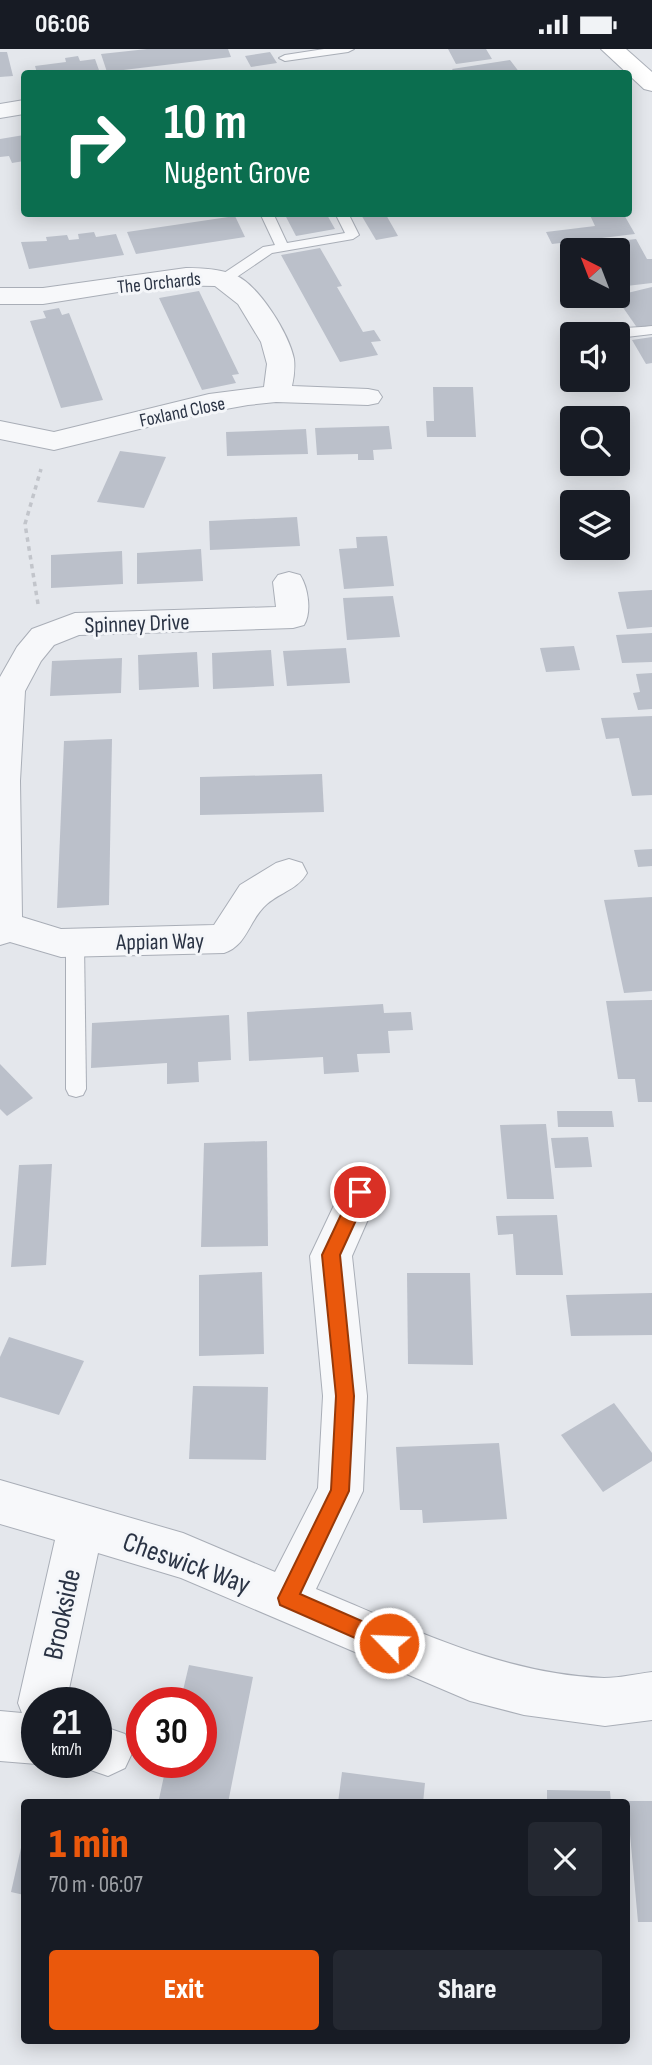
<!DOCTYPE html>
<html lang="en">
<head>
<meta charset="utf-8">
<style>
	:root { --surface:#171b24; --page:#242831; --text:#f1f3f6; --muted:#9ea1a6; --accent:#ea580c }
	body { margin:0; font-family:"Sofia Sans Condensed",sans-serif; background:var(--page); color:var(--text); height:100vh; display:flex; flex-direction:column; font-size:26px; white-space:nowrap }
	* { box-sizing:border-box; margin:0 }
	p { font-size:23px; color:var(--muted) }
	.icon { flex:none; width:38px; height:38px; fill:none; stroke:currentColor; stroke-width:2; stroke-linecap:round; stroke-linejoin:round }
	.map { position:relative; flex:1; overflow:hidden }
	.panel { position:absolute; left:21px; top:1750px; width:609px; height:245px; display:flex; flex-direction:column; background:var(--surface); border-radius:7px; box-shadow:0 4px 18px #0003 }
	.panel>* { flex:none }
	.banner { position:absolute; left:21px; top:21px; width:611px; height:147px; border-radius:7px; box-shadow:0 4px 18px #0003; background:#0b6e4f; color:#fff; overflow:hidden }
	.needle { width:46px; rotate:318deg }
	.fabs { position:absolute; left:560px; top:189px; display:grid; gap:14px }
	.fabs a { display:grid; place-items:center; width:70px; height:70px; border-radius:7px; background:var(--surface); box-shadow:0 4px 18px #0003; font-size:35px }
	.speed { position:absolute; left:21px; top:1638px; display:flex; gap:14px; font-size:35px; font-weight:700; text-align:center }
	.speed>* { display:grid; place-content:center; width:91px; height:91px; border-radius:50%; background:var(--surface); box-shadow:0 4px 18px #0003; line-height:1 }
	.speed small { font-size:18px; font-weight:400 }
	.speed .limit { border:10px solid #d22; background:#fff; color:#111 }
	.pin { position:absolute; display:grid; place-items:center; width:60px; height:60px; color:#fff; margin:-30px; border:4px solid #fff; border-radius:50%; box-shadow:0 2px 7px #0007 }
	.me { position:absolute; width:77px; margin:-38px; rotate:294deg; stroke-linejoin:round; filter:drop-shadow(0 0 5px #0008) }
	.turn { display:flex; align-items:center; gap:24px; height:147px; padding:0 28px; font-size:32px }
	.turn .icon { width:91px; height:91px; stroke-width:2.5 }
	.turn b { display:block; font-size:49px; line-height:60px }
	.round { display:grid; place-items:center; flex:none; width:74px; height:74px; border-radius:7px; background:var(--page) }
	.summary { display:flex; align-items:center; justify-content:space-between; height:119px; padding:0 28px }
	h1 { font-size:42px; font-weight:800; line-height:52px; color:var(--accent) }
	.cta { display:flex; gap:14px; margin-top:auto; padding:14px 28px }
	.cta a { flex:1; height:80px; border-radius:7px; background:var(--accent); color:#fff; font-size:28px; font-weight:800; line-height:80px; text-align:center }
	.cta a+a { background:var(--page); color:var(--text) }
	.status { display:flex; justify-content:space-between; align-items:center; height:49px; padding:0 35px; background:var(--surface); direction:ltr }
	.status svg { height:19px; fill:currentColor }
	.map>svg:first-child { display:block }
	.building { fill:#bbc0ca }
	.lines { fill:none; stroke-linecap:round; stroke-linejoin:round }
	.lane-casing { stroke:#a9aeb7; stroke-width:2 }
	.street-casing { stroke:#a9aeb7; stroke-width:2 }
	.secondary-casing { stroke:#a9aeb7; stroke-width:2 }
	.path { stroke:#c2c5cb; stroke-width:3.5; stroke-dasharray:4.5 4.5; stroke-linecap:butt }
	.lane { fill:#f7f8fa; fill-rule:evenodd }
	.street { fill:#f7f8fa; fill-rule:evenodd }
	.secondary { fill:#fff; fill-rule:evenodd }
	.route { fill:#ea580c; stroke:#983908; stroke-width:2 }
	.labels { text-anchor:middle; stroke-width:6; stroke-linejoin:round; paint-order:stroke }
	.far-street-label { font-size:19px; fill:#2b3445; stroke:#f4f6f9 }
	.street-label { font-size:23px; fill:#2b3445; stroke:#f4f6f9 }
	.near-street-label { font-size:28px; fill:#2b3445; stroke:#f4f6f9 }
</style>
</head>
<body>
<div class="status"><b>06:06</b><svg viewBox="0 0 49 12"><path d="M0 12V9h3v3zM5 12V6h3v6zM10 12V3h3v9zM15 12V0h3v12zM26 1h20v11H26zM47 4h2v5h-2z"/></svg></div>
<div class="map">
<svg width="652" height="2016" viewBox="0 0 652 2016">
	<rect width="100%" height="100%" fill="#e4e7ec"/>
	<!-- building -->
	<g class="building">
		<polygon points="147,0 228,0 231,8 107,23 101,5"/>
		<polygon points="448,0 486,0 492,10 456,15"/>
		<polygon points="0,3 7,3 13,27 0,28"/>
		<polygon points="270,3 277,14 251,18 245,7"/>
		<polygon points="78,7 80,12 95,10 100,24 37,24 35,17 66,13 65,9"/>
		<polygon points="510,11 520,24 455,24 452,20"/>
		<polygon points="24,86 24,104 21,104 24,112 12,114 9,107 0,108 0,90"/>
		<polygon points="284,164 326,164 335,180 296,187"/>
		<polygon points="360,164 385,164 398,187 376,191"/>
		<polygon points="589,164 623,164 635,185 552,195 546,183 595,177"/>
		<polygon points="235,167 245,188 136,205 127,183"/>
		<polygon points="94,183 96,188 116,185 124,206 29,220 21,193 47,192 46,188 67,186 69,191 79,190 78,185"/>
		<polygon points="636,190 647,210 652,210 652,234 618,238 618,201 605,201 601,194"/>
		<polygon points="320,199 342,237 337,238 363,283 374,281 381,292 371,293 378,306 340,313 281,206"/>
		<polygon points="652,238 652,277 638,280 615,247"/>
		<polygon points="199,242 239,325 232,326 236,334 202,341 159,249"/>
		<polygon points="59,259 62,266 69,264 103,351 61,359 30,272 46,269 43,262"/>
		<polygon points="652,288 652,314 646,315 632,291"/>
		<polygon points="433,338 473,338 476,388 427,388 426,372 434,372"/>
		<polygon points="389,377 392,400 373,401 374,411 358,411 358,405 317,406 315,379"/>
		<polygon points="306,380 308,405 227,407 226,383"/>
		<polygon points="120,402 166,408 144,459 97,453"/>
		<polygon points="297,468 300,497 210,501 209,472"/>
		<polygon points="387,487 394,537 344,540 339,500 357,499 356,488"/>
		<polygon points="201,500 203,532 137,535 137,504"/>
		<polygon points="122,502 123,535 51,539 51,506"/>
		<polygon points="652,541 652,578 627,580 618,543"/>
		<polygon points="393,547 400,588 347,591 343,549"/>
		<polygon points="652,584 652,613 622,614 616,586"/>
		<polygon points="574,597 580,621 546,623 540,599"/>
		<polygon points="346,599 350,634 287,637 283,602"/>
		<polygon points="271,601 274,637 213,640 212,604"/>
		<polygon points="197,603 199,638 139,641 138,606"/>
		<polygon points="122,609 121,644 50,647 52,612"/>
		<polygon points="652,624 652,660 638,661 633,644 640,643 636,625"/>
		<polygon points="652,667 652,746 632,747 619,689 606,690 601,669"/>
		<polygon points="112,690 109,856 57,859 64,692"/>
		<polygon points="322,725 324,763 200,766 200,728"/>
		<polygon points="652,800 652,817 638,818 634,801"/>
		<polygon points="652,848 652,942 624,944 604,851"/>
		<polygon points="652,951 652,1053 638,1053 635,1030 618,1030 606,952"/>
		<polygon points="383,955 384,964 411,963 413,981 388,982 390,1004 357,1005 359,1023 324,1025 323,1008 249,1012 247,963"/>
		<polygon points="229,966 231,1011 198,1013 199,1033 167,1035 167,1014 91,1019 92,974"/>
		<polygon points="0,1015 33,1049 7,1067 0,1060"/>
		<polygon points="557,1062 612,1062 614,1078 558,1078"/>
		<polygon points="546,1075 554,1150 507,1150 500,1076"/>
		<polygon points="588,1088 592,1118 555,1119 551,1089"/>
		<polygon points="267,1092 268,1197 201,1198 204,1094"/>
		<polygon points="52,1115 46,1216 11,1218 19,1116"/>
		<polygon points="557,1166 563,1226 516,1226 513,1185 498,1186 496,1167"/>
		<polygon points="262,1223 264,1305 199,1307 199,1226"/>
		<polygon points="407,1224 470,1224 473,1316 408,1315"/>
		<polygon points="652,1244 652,1286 571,1287 566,1246"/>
		<polygon points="9,1288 84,1312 59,1366 0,1348 0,1308"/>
		<polygon points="193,1337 268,1338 266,1411 189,1410"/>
		<polygon points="614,1354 652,1404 652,1412 603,1443 561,1386"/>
		<polygon points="499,1394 507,1470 423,1474 422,1461 400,1461 396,1398"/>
		<polygon points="189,1616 253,1628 228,1754 174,1754 159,1750 167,1713 201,1713 201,1654 180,1654"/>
		<polygon points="342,1723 425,1734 423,1754 338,1754"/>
		<polygon points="547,1741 610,1742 611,1754 547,1754"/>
		<polygon points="627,1752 652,1752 652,1873 638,1873"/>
		<polygon points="23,1790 24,1791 24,1846 11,1843"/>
	</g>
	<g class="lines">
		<defs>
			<g id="lane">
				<polygon points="324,0 354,0 348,3 285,12 279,9 285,6"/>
				<polygon points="260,164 273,164 287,194 345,184 335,164 348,164 359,186 353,190 272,204 228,234 218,234 218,228 263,198 275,196"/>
				<path d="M652,277V285L618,289V285L587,284C594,279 638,279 652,277Z"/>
				<polygon points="75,887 81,889 84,894 86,1040 83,1046 76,1048 69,1046 66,1040 66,894 69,889"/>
			</g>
			<g id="street">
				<polygon points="24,51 24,65 0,69 0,55"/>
				<path d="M186,219C203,219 220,220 235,226C259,236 289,285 294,310C295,319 294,328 292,337L368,340L378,342L382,348L378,354L368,356L276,353L248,356L209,363L54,401L0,390V372L54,383L209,345L264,338L267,315L261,293L238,255L215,237L162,236L43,255H0V239H43Z"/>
				<path d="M289,523L300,526C308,538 312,563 304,576L293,579L79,586L54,596L41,612L25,642L20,732L22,868L61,880L214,876L240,836L276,814L289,810L302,814L307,824C298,840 281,843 267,855C249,870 248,896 224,904L61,908L10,893L0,896V628L17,598L32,580L75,564L276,558L273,533L278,526Z"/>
				<path d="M360,1125L374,1131L380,1143L352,1207L367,1347L363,1442L316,1540C409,1578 501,1625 604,1629C619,1629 636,1625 652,1623V1671L605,1677L524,1666L470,1652L181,1529L98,1504L66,1654H37V1713H40L37,1715L0,1712V1662L22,1664L18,1654L55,1491L0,1475V1431L183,1484L275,1523L318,1439L323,1347L310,1207L346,1131Z"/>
				<polygon points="96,1675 125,1685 133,1702 125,1719 108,1727 79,1717 77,1713 96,1713"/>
			</g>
			<polygon id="secondary" points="601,0 626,0 652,23 652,42 644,40"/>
		</defs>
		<!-- lane casing -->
		<use href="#lane" class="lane-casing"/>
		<!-- street casing -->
		<use href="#street" class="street-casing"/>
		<!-- secondary casing -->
		<use href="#secondary" class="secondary-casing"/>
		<!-- path -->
		<polyline class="path" points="38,555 25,475 41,420"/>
		<!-- lane -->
		<use href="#lane" class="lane"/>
		<!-- street -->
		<use href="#street" class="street"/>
		<!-- secondary -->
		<use href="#secondary" class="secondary"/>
	</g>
	<!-- route -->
	<polygon class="route" points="360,1135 366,1138 369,1143 340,1206 354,1347 349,1442 300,1545 396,1587 399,1594 396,1601 389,1604 280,1556 278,1549 331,1441 336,1347 322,1206 354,1138"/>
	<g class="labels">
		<!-- far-street labels -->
		<g class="far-street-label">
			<text transform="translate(159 233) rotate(-6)" y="7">The Orchards</text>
			<text transform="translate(182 362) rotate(-12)" y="7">Foxland Close</text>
		</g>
		<!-- street labels -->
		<g class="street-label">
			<text transform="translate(137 574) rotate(-2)" y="8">Spinney Drive</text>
			<text transform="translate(160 892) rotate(-1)" y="8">Appian Way</text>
		</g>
		<!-- near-street labels -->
		<g class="near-street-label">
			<text transform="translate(187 1513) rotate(20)" y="10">Cheswick Way</text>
			<text transform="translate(61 1565) rotate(-78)" y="10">Brookside</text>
		</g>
	</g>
</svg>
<div class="fabs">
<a><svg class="needle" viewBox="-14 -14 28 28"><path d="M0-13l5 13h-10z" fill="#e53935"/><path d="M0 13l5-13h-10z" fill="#9ea1a6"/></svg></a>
<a><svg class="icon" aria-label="sound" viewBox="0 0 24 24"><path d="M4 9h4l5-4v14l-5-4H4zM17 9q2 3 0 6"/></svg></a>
<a><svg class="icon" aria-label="search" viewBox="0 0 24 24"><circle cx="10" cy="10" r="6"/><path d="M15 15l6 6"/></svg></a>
<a><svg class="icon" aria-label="layers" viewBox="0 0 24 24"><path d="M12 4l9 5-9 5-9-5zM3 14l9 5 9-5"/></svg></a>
</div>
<div class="speed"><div>21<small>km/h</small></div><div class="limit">30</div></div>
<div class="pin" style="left:360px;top:1143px;background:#d93025"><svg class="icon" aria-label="arrive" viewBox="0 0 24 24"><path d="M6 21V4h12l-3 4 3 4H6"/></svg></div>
<svg class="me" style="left:389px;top:1594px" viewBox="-20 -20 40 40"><circle r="17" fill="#ea580c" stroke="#fff" stroke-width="3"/><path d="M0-11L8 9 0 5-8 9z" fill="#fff"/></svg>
<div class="banner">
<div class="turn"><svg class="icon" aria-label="right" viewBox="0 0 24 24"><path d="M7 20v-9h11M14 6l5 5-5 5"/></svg><div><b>10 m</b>Nugent Grove</div></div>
</div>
<section class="panel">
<div class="summary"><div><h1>1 min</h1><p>70 m · 06:07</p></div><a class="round"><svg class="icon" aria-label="close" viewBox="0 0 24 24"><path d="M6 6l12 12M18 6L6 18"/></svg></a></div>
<div class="cta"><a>Exit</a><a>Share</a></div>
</section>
</div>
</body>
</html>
